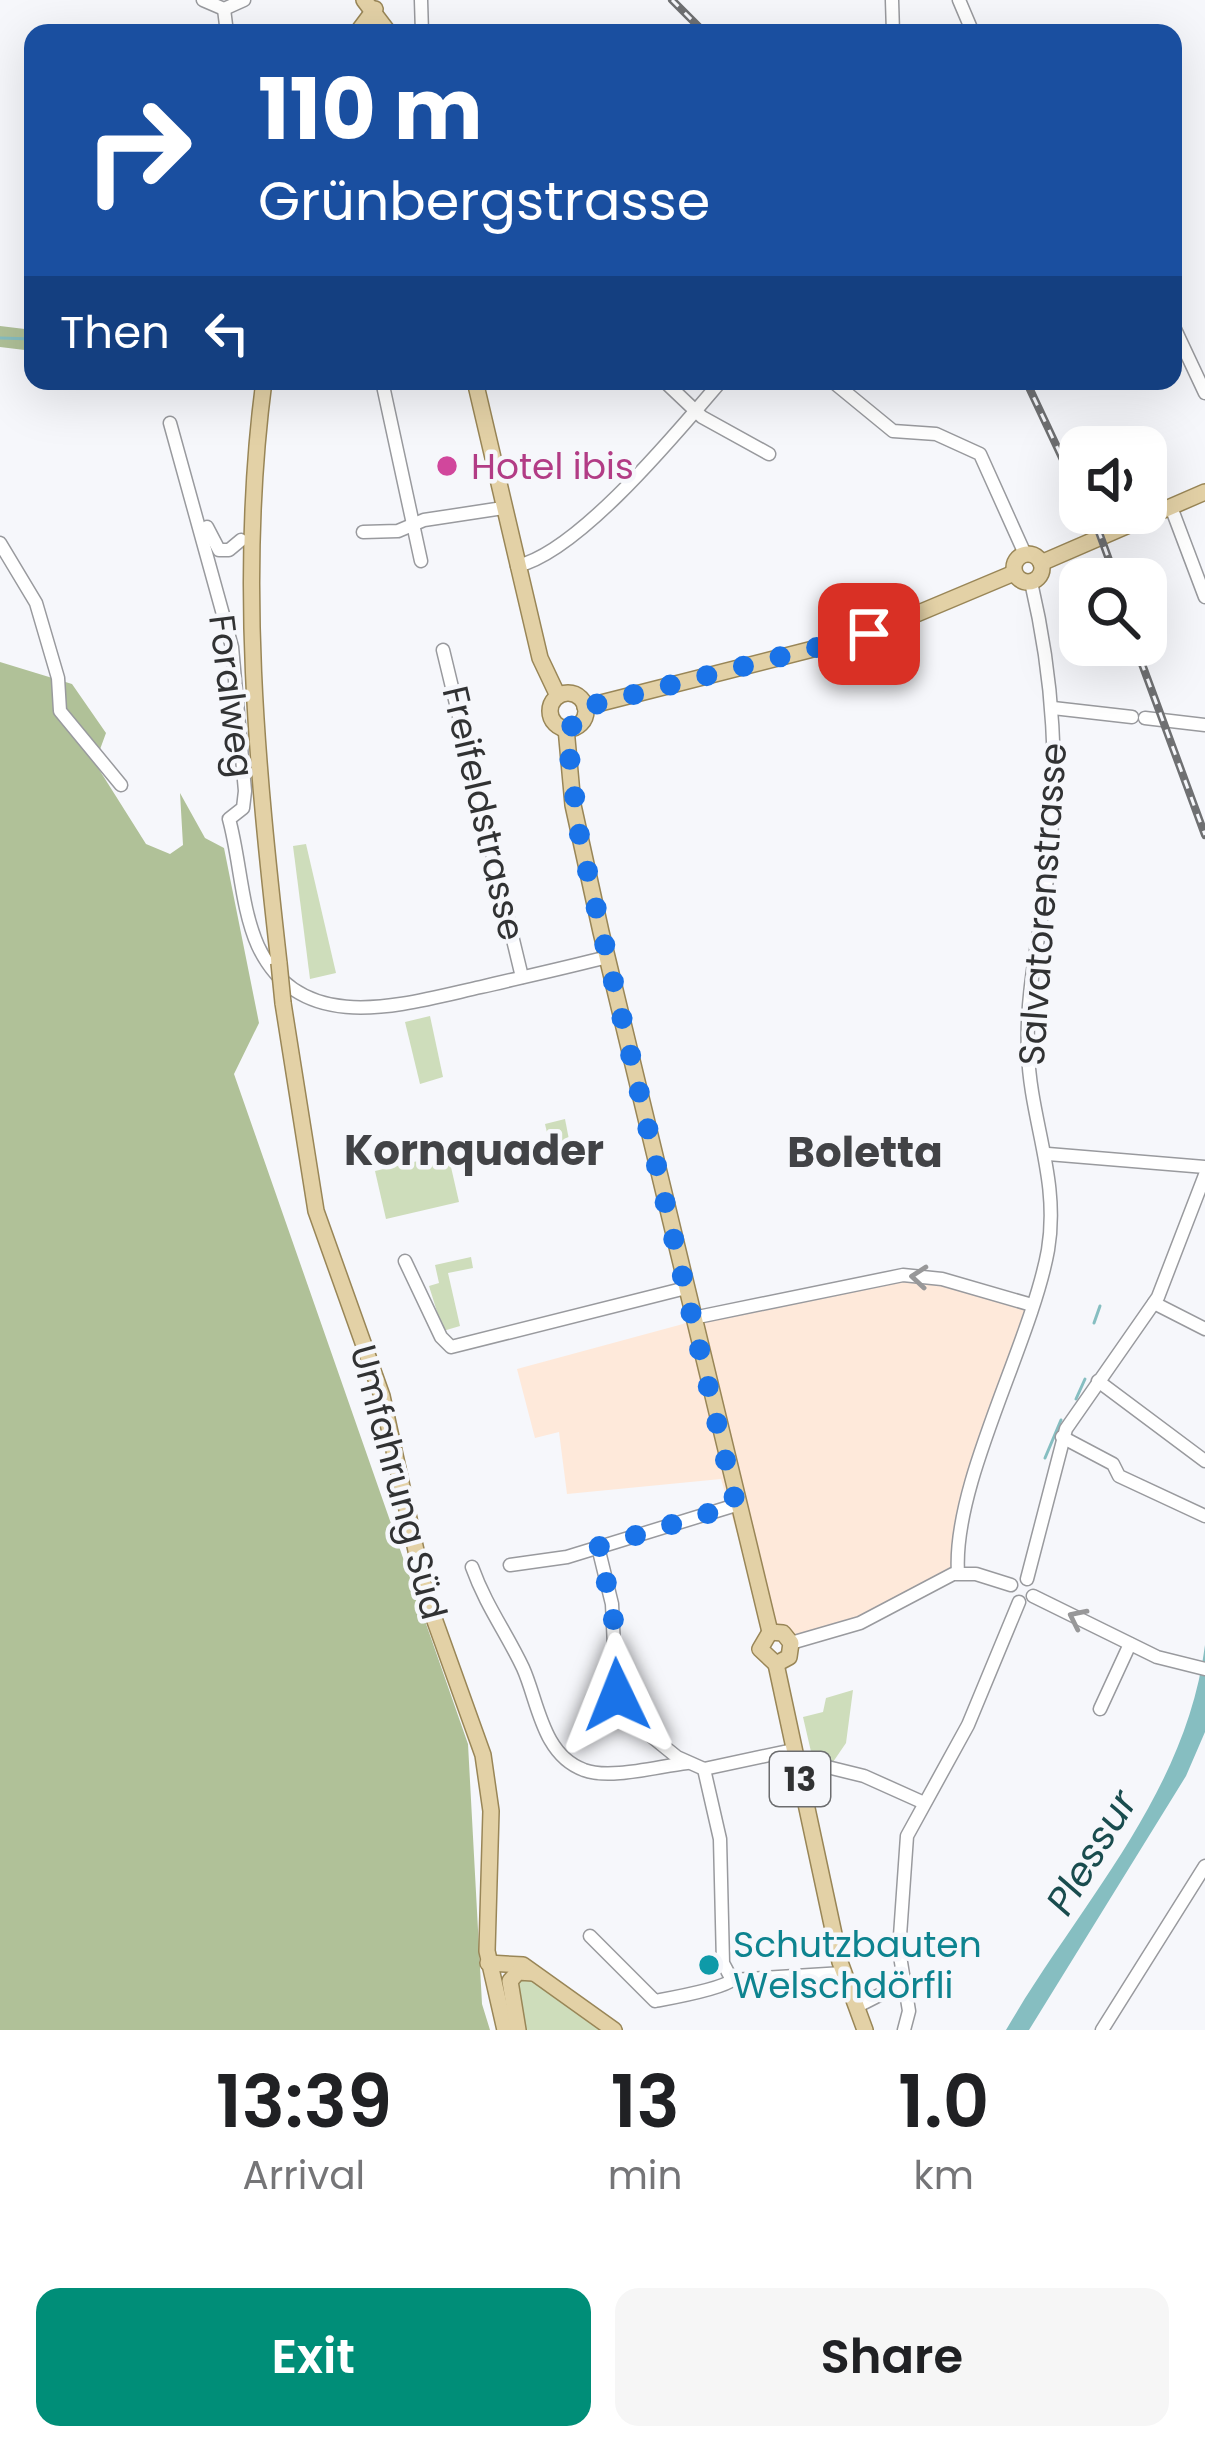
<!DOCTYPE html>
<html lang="en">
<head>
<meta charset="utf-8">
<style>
	:root { --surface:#fff; --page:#f6f6f6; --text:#202124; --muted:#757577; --accent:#008e78 }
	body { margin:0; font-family:Poppins,sans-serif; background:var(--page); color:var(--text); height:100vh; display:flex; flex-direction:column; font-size:45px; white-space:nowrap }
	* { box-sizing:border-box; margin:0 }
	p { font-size:39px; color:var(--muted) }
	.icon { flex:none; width:66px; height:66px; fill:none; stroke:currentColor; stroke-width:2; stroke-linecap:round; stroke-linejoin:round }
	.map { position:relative; height:2030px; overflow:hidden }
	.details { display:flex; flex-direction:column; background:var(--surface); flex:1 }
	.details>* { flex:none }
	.guide { position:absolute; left:24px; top:24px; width:1158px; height:366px; border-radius:24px; box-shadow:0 12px 48px #0002; background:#1a4fa0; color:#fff; overflow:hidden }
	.controls { position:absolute; left:1059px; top:426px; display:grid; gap:24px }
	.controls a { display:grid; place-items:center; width:108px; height:108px; border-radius:24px; background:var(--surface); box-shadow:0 12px 48px #0002; font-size:60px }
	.pin { position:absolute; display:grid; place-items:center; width:102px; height:102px; color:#fff; margin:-51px; border-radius:24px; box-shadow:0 6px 18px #0006 }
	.me { position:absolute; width:132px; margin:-66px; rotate:358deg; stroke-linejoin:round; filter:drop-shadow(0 0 9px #0008) }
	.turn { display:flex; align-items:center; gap:42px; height:252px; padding:0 36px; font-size:54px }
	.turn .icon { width:156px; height:156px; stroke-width:2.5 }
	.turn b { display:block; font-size:84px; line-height:102px }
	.then { display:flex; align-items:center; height:114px; padding:0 36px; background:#0003; gap:24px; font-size:45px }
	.eta { display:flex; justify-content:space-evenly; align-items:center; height:204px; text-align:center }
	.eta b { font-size:72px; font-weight:600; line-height:84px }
	.cta { display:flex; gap:24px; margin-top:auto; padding:24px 36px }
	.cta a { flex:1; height:138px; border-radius:24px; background:var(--accent); color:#fff; font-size:48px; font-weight:600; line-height:138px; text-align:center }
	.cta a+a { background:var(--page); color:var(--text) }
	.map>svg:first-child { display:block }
	.industrial { fill:#fee9da }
	.green { fill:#ceddbb }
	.forest { fill:#b0c198 }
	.water { fill:#86bec1 }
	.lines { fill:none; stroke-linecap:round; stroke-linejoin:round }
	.stream { stroke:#86bec1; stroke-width:3 }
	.minor-casing { stroke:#999a9e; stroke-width:15 }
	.major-casing { stroke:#998657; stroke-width:18 }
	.minor { stroke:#fff; stroke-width:12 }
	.major { stroke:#e3d1a6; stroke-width:15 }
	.rail-casing { stroke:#6f7072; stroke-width:8 }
	.rail { stroke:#f6f7fb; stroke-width:3; stroke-dasharray:9; stroke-linecap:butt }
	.major-bridge-casing { stroke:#998657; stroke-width:18; stroke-linecap:butt }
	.major-bridge { stroke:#e3d1a6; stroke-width:15 }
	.oneway { stroke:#989899 }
	.route { stroke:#1a73e8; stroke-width:21; stroke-dasharray:0 37.8 }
	.hotel-dot { fill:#d1479c; stroke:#f6f7fb; stroke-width:4.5 }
	.culture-dot { fill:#0f9aa8; stroke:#f6f7fb; stroke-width:4.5 }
	.labels { text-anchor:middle; stroke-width:9; stroke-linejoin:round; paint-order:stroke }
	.shield { fill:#f6f7fb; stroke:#6c6d6f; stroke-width:3 }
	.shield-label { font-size:33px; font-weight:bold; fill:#313233 }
	.hotel-label { font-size:36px; fill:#b23c85; stroke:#f6f7fb; text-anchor:start }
	.street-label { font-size:36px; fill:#313233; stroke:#f6f7fb }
	.culture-label { font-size:36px; fill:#0d838f; stroke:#f6f7fb; text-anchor:start }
	.water-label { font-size:39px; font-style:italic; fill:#194c4e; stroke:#f6f7fb }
	.quarter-label { font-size:42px; font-weight:bold; fill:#424346; stroke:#f6f7fb }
</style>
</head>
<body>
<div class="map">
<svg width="1205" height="2030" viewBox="0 0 1205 2030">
	<rect width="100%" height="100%" fill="#f6f7fb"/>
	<!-- industrial -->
	<polygon class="industrial" points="886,1276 922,1279 1029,1307 959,1530 955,1569 860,1620 769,1643 721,1479 567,1494 559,1432 535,1438 517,1369 683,1324 705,1310"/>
	<!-- green -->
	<g class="green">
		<polygon points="306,844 336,973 310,979 293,846"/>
		<polygon points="430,1016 443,1077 420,1084 405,1022"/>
		<polygon points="565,1119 571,1150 552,1154 545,1124"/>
		<polygon points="448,1154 459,1202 386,1219 375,1171"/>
		<polygon points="471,1257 473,1268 448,1273 460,1326 443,1331 429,1286 439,1283 435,1265"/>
		<polygon points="853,1690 846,1743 833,1762 812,1756 803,1717 823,1712 826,1698"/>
		<polygon points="522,1971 614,2030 526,2030 513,1975"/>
	</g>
	<!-- forest -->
	<g class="forest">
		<polygon points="0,326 33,330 33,351 0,347"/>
		<polygon points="0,662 72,684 106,733 95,763 146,844 170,854 183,845 180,793 205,838 224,848 259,1023 234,1074 468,1744 482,2004 490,2030 0,2030"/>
	</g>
	<!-- water -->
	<path class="water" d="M1205,1645V1732L1186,1776L1029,2030H1006C1079,1904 1186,1795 1205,1645Z"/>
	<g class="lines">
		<!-- stream -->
		<g class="stream">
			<polyline points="0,338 33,339"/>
			<polyline points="1094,1323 1100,1306"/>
			<polyline points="1076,1399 1085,1379"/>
			<polyline points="1045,1458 1061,1420"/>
		</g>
		<defs>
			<g id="minor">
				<polyline points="203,0 224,9 244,0"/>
				<polyline points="421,0 422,33"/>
				<polyline points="892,0 893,33"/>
				<polyline points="959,0 973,33"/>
				<polyline points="224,9 227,33"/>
				<polyline points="1173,325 1205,393"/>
				<polyline points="382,381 421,561"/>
				<polyline points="664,381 702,417 769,454"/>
				<polyline points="832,381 893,431 936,434 980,454 1025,554"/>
				<path d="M170,423L232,647L245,791L243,808L229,819C240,859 241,908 258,946C301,1038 404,1004 481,987C523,977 565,968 607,957"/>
				<polyline points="1171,507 1205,597"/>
				<polyline points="207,527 219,550 229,550 241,540"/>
				<polyline points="363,532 398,531 424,520 503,508"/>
				<polyline points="0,543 36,603 58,678 60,711 121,785"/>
				<path d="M517,566C579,552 678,431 721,381"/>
				<polyline points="443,650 522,977"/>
				<polyline points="1053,708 1132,717"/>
				<polyline points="1145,718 1205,725"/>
				<polyline points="1048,1154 1205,1167"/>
				<polyline points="405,1261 441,1337 451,1347 686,1288"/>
				<polyline points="1154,1303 1205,1329"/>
				<polyline points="693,1318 903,1275 942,1279 1032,1305"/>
				<polyline points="1098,1381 1205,1461"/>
				<polyline points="1062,1437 1113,1464 1119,1476 1205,1516"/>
				<polyline points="598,1547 612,1604 616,1690 630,1719 677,1757 704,1769 793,1750"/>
				<polyline points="510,1565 567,1557 736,1505"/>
				<path d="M472,1567C486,1606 506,1632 523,1668C538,1701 542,1755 584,1770C610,1780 659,1766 687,1763"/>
				<path d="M958,1573C952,1483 1031,1344 1048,1250C1060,1179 1030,1120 1028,1052C1025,992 1041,931 1048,871C1059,770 1054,680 1031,582"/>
				<polyline points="1027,1579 1066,1429 1158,1297 1205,1175"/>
				<polyline points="1033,1596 1157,1657 1205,1669"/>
				<polyline points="791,1643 860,1623 953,1574 976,1574 1011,1585"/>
				<polyline points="1100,1709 1130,1644"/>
				<polyline points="795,1759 864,1776 922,1802"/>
				<polyline points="704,1769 720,1839 723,1963 732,1980"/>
				<path d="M590,1936L655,2001C671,1998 722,1989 732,1980L843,1973"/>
				<polyline points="856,2007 903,1983"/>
				<polyline points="904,2030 909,2011 899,1950 907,1836 968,1725 1019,1602"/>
				<polyline points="1102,2030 1205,1866"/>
			</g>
			<g id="major">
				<polyline points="364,0 389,33"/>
				<polyline points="357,33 375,9"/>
				<path d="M264,381C238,577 257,768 279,963"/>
				<polyline points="475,381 540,658 558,696"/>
				<circle cx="1028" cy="568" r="14"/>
				<polyline points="1041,563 1205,492"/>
				<circle cx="568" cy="711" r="18"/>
				<polyline points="585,707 864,636 1014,573"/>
				<polyline points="566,728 573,805 601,932 770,1632"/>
				<polyline points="283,1003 316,1211 382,1396 426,1596 483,1755 491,1811 487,1951 505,2030"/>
				<polyline points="770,1632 783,1633 791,1643 789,1657 776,1664"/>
				<polyline points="770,1632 760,1649 776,1664"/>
				<polyline points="776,1664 840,1962 865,2030"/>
				<polyline points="488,1963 523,1965 614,2030"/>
				<polyline points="518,2030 510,1981 518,1972 533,1973"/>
			</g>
		</defs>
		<!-- minor casing -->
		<use href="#minor" class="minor-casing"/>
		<!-- major casing -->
		<use href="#major" class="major-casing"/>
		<!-- minor -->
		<use href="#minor" class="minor"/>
		<!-- major -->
		<use href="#major" class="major"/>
		<defs>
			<g id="rail">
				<polyline points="672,0 705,33"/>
				<polyline points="1026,381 1080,496"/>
				<polyline points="1092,513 1116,579"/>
				<polyline points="1135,645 1205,835"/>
			</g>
		</defs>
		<!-- rail casing -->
		<use href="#rail" class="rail-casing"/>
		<!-- rail -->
		<use href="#rail" class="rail"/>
		<defs>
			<polyline id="major-bridge" points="279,963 283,1003"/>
		</defs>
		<!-- major-bridge casing -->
		<use href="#major-bridge" class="major-bridge-casing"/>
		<!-- major-bridge -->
		<use href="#major-bridge" class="major-bridge"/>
	</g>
	<!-- one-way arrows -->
	<defs><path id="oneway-chevron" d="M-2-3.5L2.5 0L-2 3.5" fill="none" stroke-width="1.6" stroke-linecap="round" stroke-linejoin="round" transform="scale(3)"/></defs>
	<g class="oneway">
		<use href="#oneway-chevron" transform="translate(919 1277) rotate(-175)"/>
		<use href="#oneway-chevron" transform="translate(1077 1618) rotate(-154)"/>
	</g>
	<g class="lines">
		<!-- route -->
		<polyline class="route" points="617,1695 613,1611 598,1547 736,1505 580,839 566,728 580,723 585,707 869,634"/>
	</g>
	<!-- markers -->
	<circle class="hotel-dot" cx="447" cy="466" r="12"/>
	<circle class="culture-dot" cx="709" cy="1965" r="12"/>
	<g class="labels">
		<!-- shield labels -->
		<rect class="shield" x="770" y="1752" width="60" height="54" rx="9"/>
		<g class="shield-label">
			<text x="800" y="1791">13</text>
		</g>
		<!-- hotel labels -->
		<g class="hotel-label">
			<text x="471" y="479">Hotel ibis</text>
		</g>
		<!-- street labels -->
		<g class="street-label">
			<text transform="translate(232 696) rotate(83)" y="13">Foralweg</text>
			<text transform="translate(484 813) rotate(77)" y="13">Freifeldstrasse</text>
			<text transform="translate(1042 904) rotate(-86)" y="13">Salvatorenstrasse</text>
			<text transform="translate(399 1482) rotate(75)" y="13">Umfahrung Süd</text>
		</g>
		<!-- culture labels -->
		<g class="culture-label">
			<text x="733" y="1957">Schutzbauten<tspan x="733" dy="41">Welschdörfli</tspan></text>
		</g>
		<!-- water labels -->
		<g class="water-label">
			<text transform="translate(1091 1852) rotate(-59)" y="14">Plessur</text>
		</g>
		<!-- quarter labels -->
		<g class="quarter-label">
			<text x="474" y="1165">Kornquader</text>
			<text x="865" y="1167">Boletta</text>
		</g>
	</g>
</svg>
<div class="controls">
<a><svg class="icon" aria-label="sound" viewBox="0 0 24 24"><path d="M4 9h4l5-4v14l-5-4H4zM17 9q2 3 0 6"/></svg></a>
<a><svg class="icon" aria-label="search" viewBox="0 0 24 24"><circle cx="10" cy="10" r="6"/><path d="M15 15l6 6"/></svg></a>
</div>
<div class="pin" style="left:869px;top:634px;background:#d93025"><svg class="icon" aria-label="arrive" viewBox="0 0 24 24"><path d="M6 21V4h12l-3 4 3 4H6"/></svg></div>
<svg class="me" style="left:617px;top:1695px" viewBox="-20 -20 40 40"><path d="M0-17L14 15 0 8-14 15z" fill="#1a73e8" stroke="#fff" stroke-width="4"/></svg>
<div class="guide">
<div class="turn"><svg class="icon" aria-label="right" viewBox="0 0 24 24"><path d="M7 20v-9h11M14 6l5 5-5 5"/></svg><div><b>110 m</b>Grünbergstrasse</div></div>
<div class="then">Then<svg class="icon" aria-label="left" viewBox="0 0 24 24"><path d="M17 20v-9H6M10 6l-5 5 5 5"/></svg></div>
</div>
</div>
<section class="details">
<div class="eta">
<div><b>13:39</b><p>Arrival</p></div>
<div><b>13</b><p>min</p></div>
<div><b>1.0</b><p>km</p></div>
</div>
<div class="cta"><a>Exit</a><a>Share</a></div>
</section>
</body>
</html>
